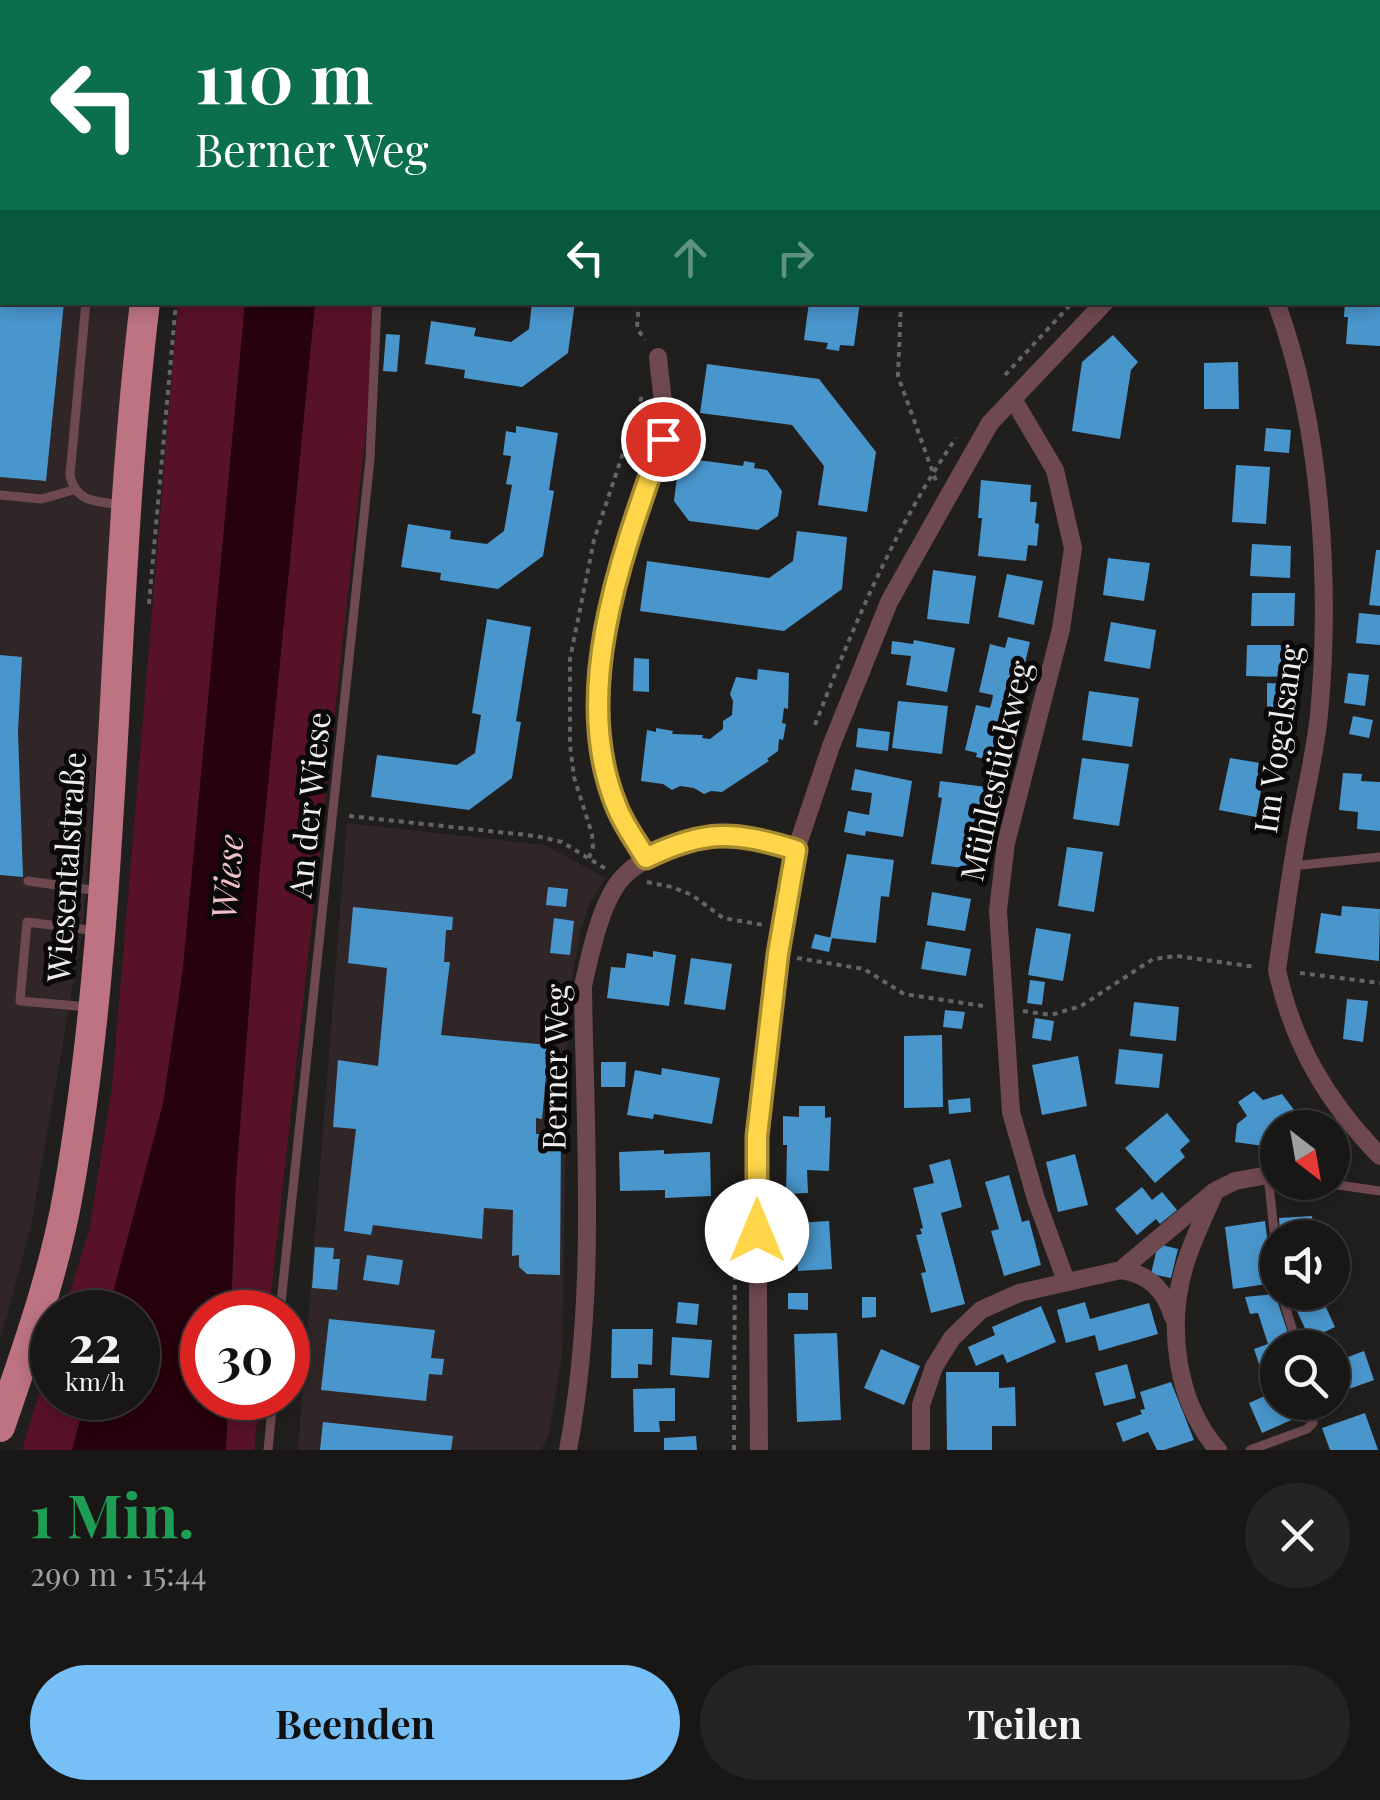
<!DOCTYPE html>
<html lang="de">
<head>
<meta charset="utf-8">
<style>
	:root { --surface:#191616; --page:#262323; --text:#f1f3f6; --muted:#9f9fa1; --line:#373535; --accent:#76c0f7 }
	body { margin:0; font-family:"Playfair Display",serif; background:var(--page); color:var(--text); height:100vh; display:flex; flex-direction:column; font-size:38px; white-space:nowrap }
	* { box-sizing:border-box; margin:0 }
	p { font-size:32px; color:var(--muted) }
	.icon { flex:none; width:55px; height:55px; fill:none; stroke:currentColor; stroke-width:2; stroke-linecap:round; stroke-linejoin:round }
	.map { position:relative; height:1450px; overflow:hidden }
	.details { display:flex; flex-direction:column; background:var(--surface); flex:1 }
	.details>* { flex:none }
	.banner { position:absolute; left:0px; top:0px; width:1380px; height:305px; box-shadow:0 5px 15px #0003,0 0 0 2px var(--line); background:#0b6e4f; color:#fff; overflow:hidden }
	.needle { width:65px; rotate:149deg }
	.fabs { position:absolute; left:1260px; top:1110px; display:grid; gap:20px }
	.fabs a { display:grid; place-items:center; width:90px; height:90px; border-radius:50%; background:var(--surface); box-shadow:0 5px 15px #0003,0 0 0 2px var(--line); font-size:50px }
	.speed { position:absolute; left:30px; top:1290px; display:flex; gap:20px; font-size:50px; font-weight:700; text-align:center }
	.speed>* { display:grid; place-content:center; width:130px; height:130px; border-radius:50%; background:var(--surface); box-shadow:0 5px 15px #0003,0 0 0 2px var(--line); line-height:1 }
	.speed small { font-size:25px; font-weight:400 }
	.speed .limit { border:15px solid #d22; background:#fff; color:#111 }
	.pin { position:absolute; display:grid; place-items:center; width:85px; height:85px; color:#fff; margin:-42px; border:5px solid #fff; border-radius:50%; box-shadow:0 2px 10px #0007 }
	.me { position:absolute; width:110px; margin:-55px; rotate:0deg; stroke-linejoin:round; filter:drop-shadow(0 0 8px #0008) }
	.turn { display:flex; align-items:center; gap:35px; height:210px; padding:0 30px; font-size:45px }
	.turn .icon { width:130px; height:130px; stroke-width:2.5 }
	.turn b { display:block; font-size:70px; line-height:85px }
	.lanes { display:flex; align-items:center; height:95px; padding:0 30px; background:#0003; justify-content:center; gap:50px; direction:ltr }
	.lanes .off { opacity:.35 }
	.round { display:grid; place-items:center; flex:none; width:105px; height:105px; border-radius:52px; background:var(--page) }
	.head { display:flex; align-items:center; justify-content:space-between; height:170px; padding:0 30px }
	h1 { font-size:60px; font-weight:700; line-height:75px; color:#1e9e55 }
	.primary-button { display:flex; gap:20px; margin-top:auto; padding:20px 30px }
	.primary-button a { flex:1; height:115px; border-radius:60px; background:var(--accent); color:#111; font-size:40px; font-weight:700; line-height:115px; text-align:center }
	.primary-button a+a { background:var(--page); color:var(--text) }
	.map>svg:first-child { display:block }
	.built { fill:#302627 }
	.green { fill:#581227 }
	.water { fill:#27010b }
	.building { fill:#4996cc }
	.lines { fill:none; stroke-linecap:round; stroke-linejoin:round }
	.path { stroke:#676464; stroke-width:4; stroke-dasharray:5 5; stroke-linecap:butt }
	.lane { stroke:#6e4a50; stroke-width:9 }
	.street { stroke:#6e4a50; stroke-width:18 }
	.primary { stroke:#bd7381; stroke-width:30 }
	.route-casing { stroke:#a68a30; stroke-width:25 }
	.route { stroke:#ffd54a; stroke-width:18 }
	.labels { text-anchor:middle; stroke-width:10; stroke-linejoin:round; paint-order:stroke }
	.street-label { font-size:32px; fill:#efeded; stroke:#0a0808 }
	.water-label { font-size:35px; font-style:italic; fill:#f1c1c8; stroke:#0a0808 }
</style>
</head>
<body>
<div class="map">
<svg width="1380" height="1450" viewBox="0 0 1380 1450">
	<rect width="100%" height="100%" fill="#211e1e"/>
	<!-- built -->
	<g class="built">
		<polygon points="0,0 154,0 2,2 2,302 131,303 83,926 31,1227 0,1340"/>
		<polygon points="347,823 545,845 606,878 590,903 581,929 568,999 562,1355 549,1435 541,1450 298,1450"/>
	</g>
	<!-- green -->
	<g class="green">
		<polygon points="328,0 855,0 328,2"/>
		<polygon points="178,303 245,303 183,969 163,1104 108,1312 64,1312 90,1227 112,1087"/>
		<polygon points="315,303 380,303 269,1312 231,1312 236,1178 259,877"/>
		<polygon points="52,1351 52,1398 86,1398 72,1450 22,1450"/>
		<polygon points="228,1398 260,1398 254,1450 226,1450"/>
	</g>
	<!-- water -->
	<polygon class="water" points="245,303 315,303 259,877 236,1178 231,1312 202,1312 202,1398 228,1398 226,1450 72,1450 86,1398 138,1398 138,1312 108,1312 163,1104 183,969"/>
	<!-- building -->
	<g class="building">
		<polygon points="0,302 64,302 46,481 0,477"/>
		<polygon points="532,302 575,302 568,353 522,387 464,378 465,370 425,364 431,321 476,328 474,336 511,342 529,329"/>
		<polygon points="809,302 860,302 854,346 840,345 839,351 826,349 828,343 804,340"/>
		<polygon points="1345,302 1380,302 1380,346 1346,344 1348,317 1344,317"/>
		<polygon points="386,334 400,335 397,372 383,371"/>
		<polygon points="1113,335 1138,362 1131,370 1120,439 1072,431 1082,362"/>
		<polygon points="1238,362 1239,409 1204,409 1204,363"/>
		<polygon points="707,364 819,379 876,452 867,512 818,505 824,466 792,425 700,413"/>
		<polygon points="516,426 558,433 549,490 554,491 543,556 498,589 440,580 441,573 401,567 408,524 451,531 450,539 487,544 504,531 512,485 506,484 511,456 503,455 506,431 516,433"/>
		<polygon points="1266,428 1291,430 1289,453 1264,451"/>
		<polygon points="688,458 692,465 698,460 743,466 744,461 755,463 754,468 767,470 782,491 778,516 758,530 689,521 674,501 677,476 683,471 678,465"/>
		<polygon points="1236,465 1270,467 1266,524 1232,522"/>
		<polygon points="981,480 1031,485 1030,502 1037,502 1035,523 1039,524 1037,546 1028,545 1026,561 978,556 982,518 978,518"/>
		<polygon points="797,531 847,537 842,589 784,631 640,611 647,561 769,578 793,561"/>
		<polygon points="1252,544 1291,546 1290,578 1250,576"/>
		<polygon points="1376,550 1380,550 1380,606 1369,605"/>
		<polygon points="1108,558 1150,563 1144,601 1103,595"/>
		<polygon points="933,570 976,576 969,624 927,619"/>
		<polygon points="1007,574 1043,581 1034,625 998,617"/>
		<polygon points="1252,593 1295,593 1294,626 1251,626"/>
		<polygon points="1359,613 1380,615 1380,645 1356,643"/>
		<polygon points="487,619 531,627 516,721 521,722 512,778 469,810 371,797 377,755 457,765 475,753 481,715 472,713"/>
		<polygon points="1111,622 1156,630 1150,669 1104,661"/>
		<polygon points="1008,637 1030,642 1001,763 976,757 977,753 965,750 976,705 990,708 992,701 993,695 979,692 990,644 1005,648"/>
		<polygon points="914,640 955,648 947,692 906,685 911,656 891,654 892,641 913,644"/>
		<polygon points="1247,645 1287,645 1286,677 1246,676"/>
		<polygon points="0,655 22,657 18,732 23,877 0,875"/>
		<polygon points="634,658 649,659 649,692 633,691"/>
		<polygon points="758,669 789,673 788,709 784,708 782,723 786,724 783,740 779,739 778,751 767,759 769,761 722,792 711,791 704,794 694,788 680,786 672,790 663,784 641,781 647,730 656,732 656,728 673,731 672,734 703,735 702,738 710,739 723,729 723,721 732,715 733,701 730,694 736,677 757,680"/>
		<polygon points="1348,673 1369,675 1365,706 1344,703"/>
		<polygon points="1267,683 1291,684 1289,724 1267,709"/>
		<polygon points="1089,691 1139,698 1132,747 1082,740"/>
		<polygon points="898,701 948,706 942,754 892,748"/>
		<polygon points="1353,716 1373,720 1369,738 1349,734"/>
		<polygon points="858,728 890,732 888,751 856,747"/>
		<polygon points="1082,758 1129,764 1119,826 1073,819"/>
		<polygon points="1230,758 1266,764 1256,817 1219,810"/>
		<polygon points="855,769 912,781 903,837 866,831 865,836 844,832 848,811 869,815 872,793 851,790"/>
		<polygon points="1343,773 1362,774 1361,781 1380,782 1380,831 1357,829 1358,812 1339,810"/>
		<polygon points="940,781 994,788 981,870 931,864 942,798 938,797"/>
		<polygon points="1067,847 1103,852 1094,912 1058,906"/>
		<polygon points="847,854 894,860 889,897 881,896 876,943 830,938"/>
		<polygon points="548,887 568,889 566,907 546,905"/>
		<polygon points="932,892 971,899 965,931 927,925"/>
		<polygon points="1342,906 1380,909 1379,961 1315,953 1321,913 1341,916"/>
		<polygon points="353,907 453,917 452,930 446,930 444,962 450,962 441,1035 549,1045 542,1119 536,1118 536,1134 561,1134 560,1275 527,1274 519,1267 519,1255 512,1256 513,1210 484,1208 482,1239 373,1225 371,1235 344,1231 356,1129 333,1127 338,1060 378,1066 387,968 348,963"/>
		<polygon points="554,918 574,921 570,955 550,953"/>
		<polygon points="1036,928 1071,934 1063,981 1028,975"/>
		<polygon points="815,934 832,938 829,952 811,948"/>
		<polygon points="926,941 971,949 966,976 921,969"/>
		<polygon points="653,951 676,955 669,1006 607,998 611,967 625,968 627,953 653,957"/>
		<polygon points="691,958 732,964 725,1010 684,1004"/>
		<polygon points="1030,980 1045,982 1042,1005 1027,1003"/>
		<polygon points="1347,999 1368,1001 1363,1042 1343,1039"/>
		<polygon points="1134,1002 1179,1007 1176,1041 1130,1036"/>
		<polygon points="945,1010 965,1012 962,1029 943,1027"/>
		<polygon points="1035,1018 1054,1021 1051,1041 1032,1038"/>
		<polygon points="942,1035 943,1107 904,1108 904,1036"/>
		<polygon points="1119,1049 1163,1054 1159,1088 1115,1084"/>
		<polygon points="1078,1056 1087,1106 1042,1115 1032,1065"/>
		<polygon points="601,1062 626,1062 625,1087 601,1087"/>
		<polygon points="662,1068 720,1078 712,1124 654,1114 653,1119 627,1115 635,1070 661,1075"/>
		<polygon points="1254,1091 1263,1100 1282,1094 1308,1128 1278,1128 1278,1148 1235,1142 1237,1124 1247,1116 1238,1102"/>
		<polygon points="970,1098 971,1112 949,1114 948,1100"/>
		<polygon points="799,1106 825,1106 825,1118 831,1117 829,1171 807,1170 808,1193 786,1194 787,1145 783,1145 783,1116 799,1117"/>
		<polygon points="1167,1113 1190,1141 1180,1150 1185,1157 1155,1183 1125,1148"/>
		<polygon points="664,1150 664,1154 710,1152 711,1196 665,1198 665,1190 620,1191 619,1152"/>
		<polygon points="1075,1154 1088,1205 1058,1212 1046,1162"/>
		<polygon points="950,1159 962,1207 941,1213 965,1304 931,1313 921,1273 926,1272 916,1235 922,1234 920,1229 923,1228 913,1188 934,1183 929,1165"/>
		<polygon points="1009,1175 1022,1222 1029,1220 1041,1265 1004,1276 991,1231 999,1229 985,1182"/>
		<polygon points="1142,1187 1152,1200 1162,1192 1177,1210 1160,1224 1156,1219 1137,1235 1115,1209"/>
		<polygon points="1312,1216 1314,1238 1280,1238 1279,1218"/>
		<polygon points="829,1221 832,1269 798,1271 795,1223"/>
		<polygon points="1265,1221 1273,1283 1233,1289 1225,1227"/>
		<polygon points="1158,1244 1178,1249 1171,1278 1151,1274"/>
		<polygon points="315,1247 334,1248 333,1259 340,1259 337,1290 312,1288"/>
		<polygon points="367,1255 403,1260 399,1285 363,1280"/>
		<polygon points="1288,1292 1319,1292 1335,1327 1310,1339"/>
		<polygon points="788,1293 808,1293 808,1310 788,1309"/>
		<polygon points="1275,1294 1293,1348 1278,1348 1278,1388 1268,1391 1254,1349 1268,1344 1258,1313 1250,1314 1245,1297"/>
		<polygon points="862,1297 876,1297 876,1317 862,1318"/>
		<polygon points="678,1302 699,1304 697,1325 676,1323"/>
		<polygon points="1085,1302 1090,1319 1149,1303 1158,1334 1099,1351 1095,1335 1066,1343 1057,1310"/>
		<polygon points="1041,1306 1056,1342 1007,1363 1003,1354 976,1366 968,1347 995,1335 992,1327"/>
		<polygon points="329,1319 435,1330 431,1358 444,1359 442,1375 429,1374 426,1401 321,1390"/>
		<polygon points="612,1329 653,1329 652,1365 638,1364 638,1378 611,1378"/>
		<polygon points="837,1333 841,1420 797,1422 794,1334"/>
		<polygon points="672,1337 712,1340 709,1378 670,1375"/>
		<polygon points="881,1349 920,1366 904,1405 864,1388"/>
		<polygon points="1364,1351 1374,1380 1338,1393 1332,1378 1332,1363"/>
		<polygon points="1127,1364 1136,1398 1104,1406 1095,1373"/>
		<polygon points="946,1372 999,1372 999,1388 1015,1387 1016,1426 992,1426 992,1450 947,1450"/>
		<polygon points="1171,1382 1194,1440 1164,1450 1157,1450 1148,1432 1123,1442 1116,1423 1142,1414 1140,1410 1145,1409 1140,1392"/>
		<polygon points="675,1388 675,1421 659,1421 660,1432 634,1432 633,1389"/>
		<polygon points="1278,1390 1278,1402 1303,1402 1307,1413 1262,1433 1249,1403"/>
		<polygon points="1365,1413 1378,1450 1330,1450 1322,1428"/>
		<polygon points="323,1422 453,1436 451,1450 320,1450"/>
		<polygon points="696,1436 697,1450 664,1450 664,1438"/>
	</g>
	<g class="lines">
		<!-- path -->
		<g class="path">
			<polyline points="784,0 785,2"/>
			<polyline points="1128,2 1128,0"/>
			<polyline points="639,302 637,328 645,340"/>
			<polyline points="901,302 898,376 936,481"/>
			<polyline points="1005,375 1073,302"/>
			<polyline points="149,604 176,302"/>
			<path d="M815,725C854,624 895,527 956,438"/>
			<polyline points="349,816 536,836 562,842 606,869"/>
			<polyline points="589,858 593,847 592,834 574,777 570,745 570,659 594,540 642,396"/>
			<polyline points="647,882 672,887 692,895 723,918 763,925"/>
			<polyline points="797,958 864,969 904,994 983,1006"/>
			<polyline points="1300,973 1380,983"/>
			<polyline points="1023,1011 1051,1015 1081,1006 1153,959 1177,956 1256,967"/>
			<polyline points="734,1450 735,1250"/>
		</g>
		<!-- lane -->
		<g class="lane">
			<polyline points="392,2 392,0"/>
			<path d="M86,302L70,475C76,504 98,501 123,505"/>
			<polyline points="0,495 42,499 73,490"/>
			<polyline points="1292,866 1380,857"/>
			<polyline points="28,881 99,891"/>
			<polyline points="89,1007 20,1001 27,922 97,931"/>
			<polyline points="1278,1177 1268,1175 1278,1268"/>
			<polyline points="1317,1182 1380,1191"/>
			<polyline points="1281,1292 1298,1348"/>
			<polyline points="280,1312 370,459 377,302"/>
			<polyline points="268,1450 273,1398"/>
			<polyline points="1250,1450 1307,1429 1313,1423 1312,1402"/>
		</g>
		<!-- street -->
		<g class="street">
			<polyline points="1378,165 1380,165"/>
			<path d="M1276,302C1322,426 1331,585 1319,715C1315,753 1306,790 1299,827C1290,875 1284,922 1277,970C1293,1044 1327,1102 1380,1156"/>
			<polyline points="1013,399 1055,470 1073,548 1061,629 1006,843 998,910 1011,1112 1036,1199 1066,1281"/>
			<path d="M646,858C636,841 623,824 616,805C580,719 604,613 632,528C641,499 657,470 662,441C667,415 660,383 658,357"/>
			<path d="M1213,1196C1203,1220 1191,1243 1184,1268C1167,1327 1176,1402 1218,1450"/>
			<path d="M1121,1270C1149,1274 1165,1290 1173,1317"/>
			<path d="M568,1450C597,1297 585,1140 583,986C590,955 601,900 623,877C633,866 648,858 661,851C712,826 745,834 796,850"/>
			<polyline points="759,1450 757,1136 778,954 796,850 831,746 889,602 944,504 990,423 1105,302"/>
			<polyline points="921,1450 921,1405 934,1367 952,1338 981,1310 1019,1293 1121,1270 1215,1191 1235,1181 1268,1175"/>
		</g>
		<!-- primary -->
		<g class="primary">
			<polyline points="176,2 176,0"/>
			<path d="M0,1427C26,1351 54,1274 68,1194C120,900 109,598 145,302"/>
		</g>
	</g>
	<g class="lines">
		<defs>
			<path id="route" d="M663,439C624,549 569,690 616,805C623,824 636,841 646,858C705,829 734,831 796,850L778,954L757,1136V1231"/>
		</defs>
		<!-- route casing -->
		<use href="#route" class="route-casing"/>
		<!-- route -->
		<use href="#route" class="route"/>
	</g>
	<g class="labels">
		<!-- street labels -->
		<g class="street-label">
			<text transform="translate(1279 739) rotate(-82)" y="11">Im Vogelsang</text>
			<text transform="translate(997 771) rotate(-77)" y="11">Mühlestückweg</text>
			<text transform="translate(310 805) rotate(-84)" y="11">An der Wiese</text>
			<text transform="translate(67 867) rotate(-86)" y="11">Wiesentalstraße</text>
			<text transform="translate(556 1067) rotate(-89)" y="11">Berner Weg</text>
		</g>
		<!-- water labels -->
		<g class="water-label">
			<text transform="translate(228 877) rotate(-85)" y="12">Wiese</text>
		</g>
	</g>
</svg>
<div class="fabs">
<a><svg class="needle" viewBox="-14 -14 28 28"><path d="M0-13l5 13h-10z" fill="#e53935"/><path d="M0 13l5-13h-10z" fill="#9f9fa1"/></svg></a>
<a><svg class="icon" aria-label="sound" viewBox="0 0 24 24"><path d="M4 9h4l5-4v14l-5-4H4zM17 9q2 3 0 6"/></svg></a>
<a><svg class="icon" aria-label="search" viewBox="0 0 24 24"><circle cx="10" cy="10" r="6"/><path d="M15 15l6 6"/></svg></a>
</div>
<div class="speed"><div>22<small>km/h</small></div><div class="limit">30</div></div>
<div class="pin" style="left:663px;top:439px;background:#d93025"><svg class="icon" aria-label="arrive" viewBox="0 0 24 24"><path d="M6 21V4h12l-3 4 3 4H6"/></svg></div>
<svg class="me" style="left:757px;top:1231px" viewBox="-20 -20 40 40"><circle r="19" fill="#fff"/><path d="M0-13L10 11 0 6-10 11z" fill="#ffd54a"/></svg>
<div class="banner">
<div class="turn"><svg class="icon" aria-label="left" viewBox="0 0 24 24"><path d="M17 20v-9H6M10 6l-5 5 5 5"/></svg><div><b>110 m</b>Berner Weg</div></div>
<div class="lanes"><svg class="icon" aria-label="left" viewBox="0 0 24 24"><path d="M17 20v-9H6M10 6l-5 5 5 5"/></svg><svg class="icon off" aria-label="ahead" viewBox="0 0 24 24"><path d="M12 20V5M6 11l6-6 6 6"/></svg><svg class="icon off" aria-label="right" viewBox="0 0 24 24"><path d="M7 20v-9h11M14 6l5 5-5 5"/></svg></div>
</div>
</div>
<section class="details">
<div class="head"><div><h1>1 Min.</h1><p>290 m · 15:44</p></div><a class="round"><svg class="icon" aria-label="close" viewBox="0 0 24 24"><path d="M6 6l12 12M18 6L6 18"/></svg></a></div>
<div class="primary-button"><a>Beenden</a><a>Teilen</a></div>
</section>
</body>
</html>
